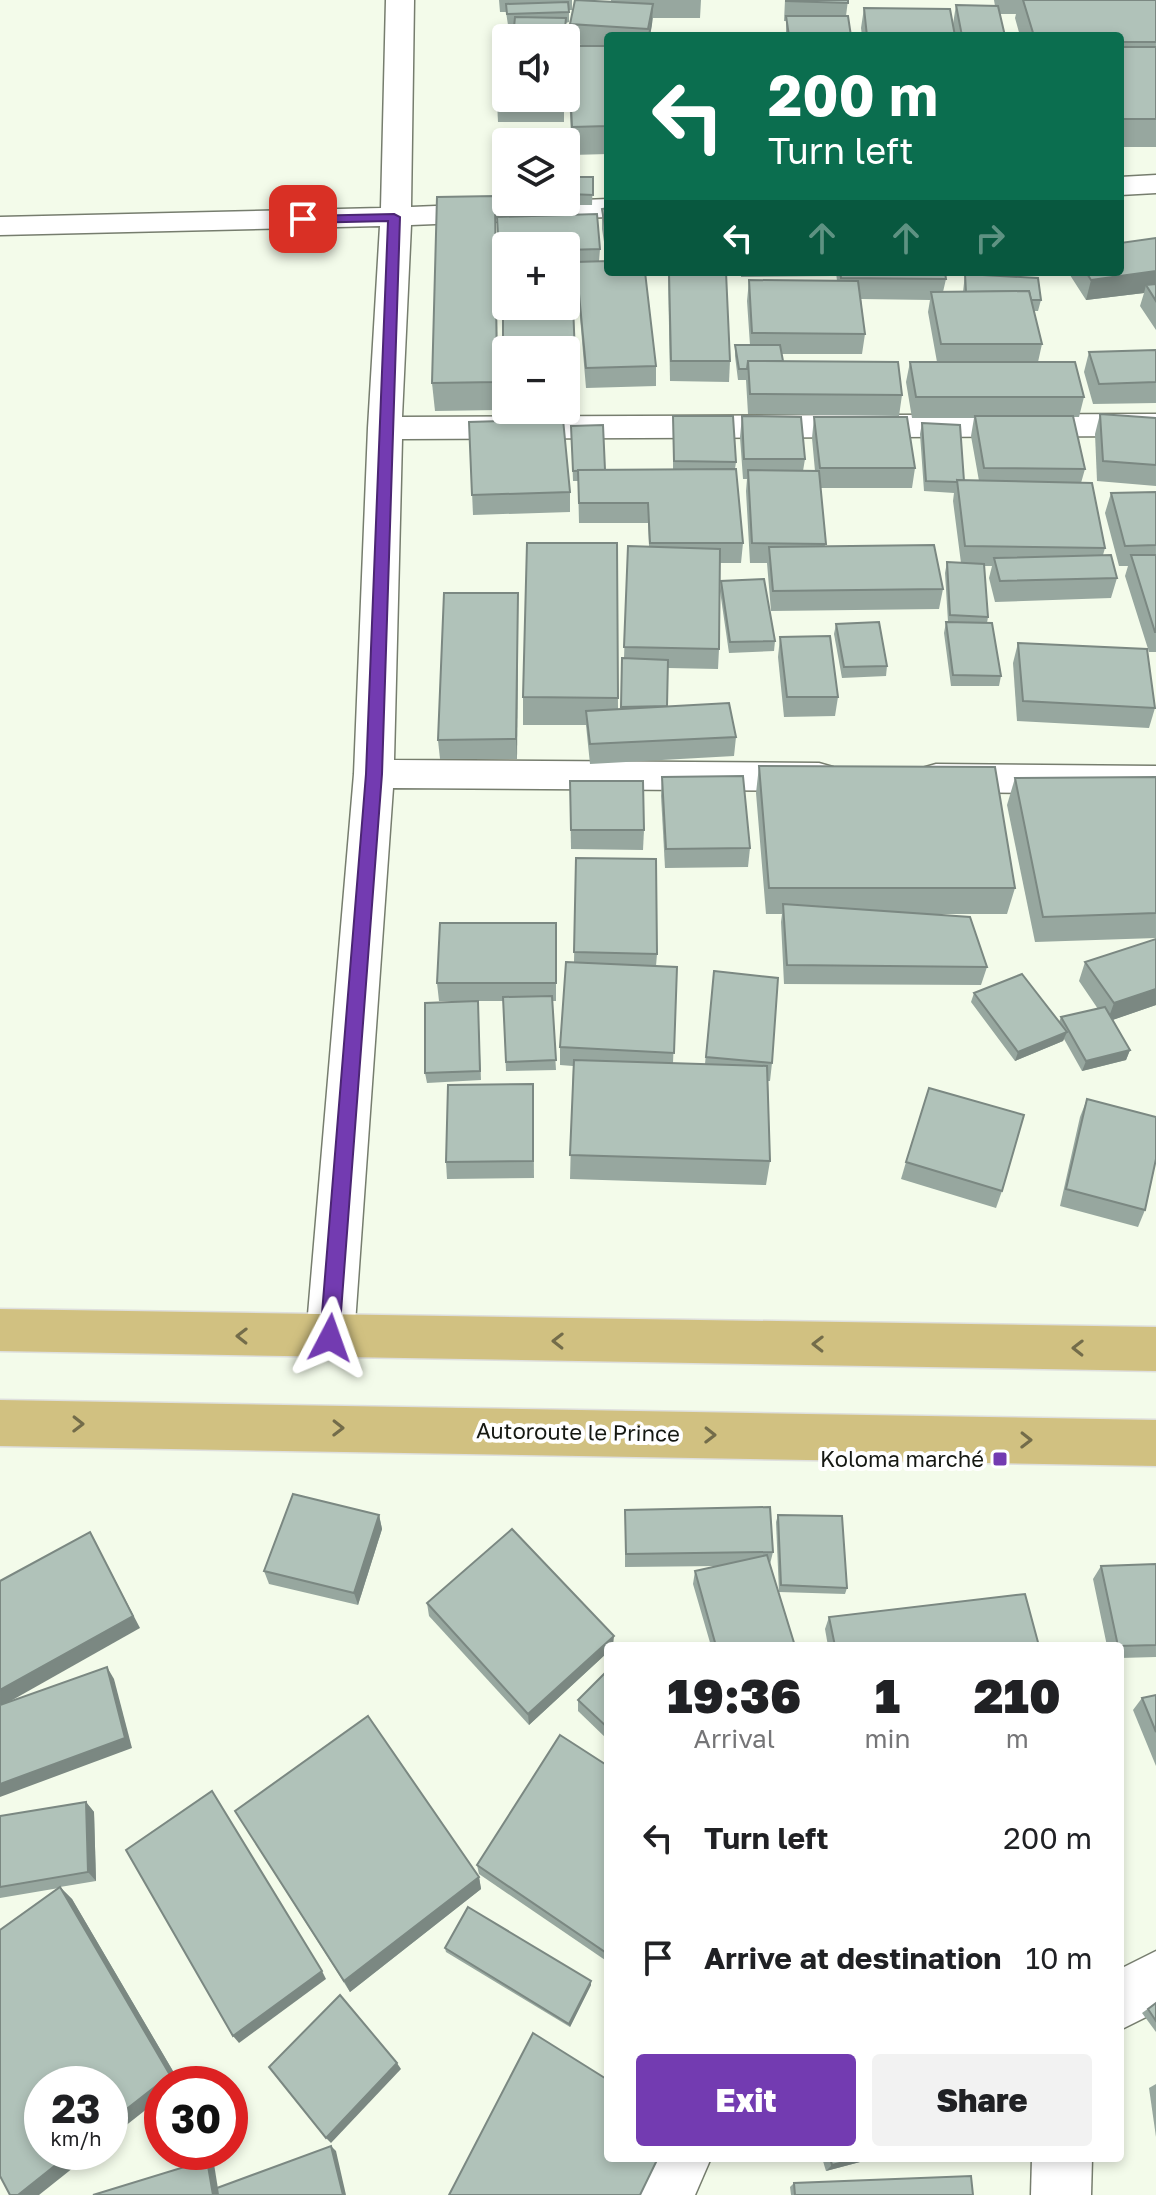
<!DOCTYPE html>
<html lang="en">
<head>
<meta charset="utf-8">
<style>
	:root { --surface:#fff; --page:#f2f2f2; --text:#202124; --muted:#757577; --accent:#733bb1 }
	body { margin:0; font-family:"Golos Text",sans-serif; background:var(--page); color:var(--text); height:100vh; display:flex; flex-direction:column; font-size:30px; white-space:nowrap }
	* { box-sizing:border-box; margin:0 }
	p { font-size:26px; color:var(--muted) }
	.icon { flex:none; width:44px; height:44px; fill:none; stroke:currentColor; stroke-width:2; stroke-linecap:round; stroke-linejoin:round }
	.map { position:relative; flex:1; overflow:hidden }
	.side { position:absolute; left:604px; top:1642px; width:520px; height:520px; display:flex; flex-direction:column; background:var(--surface); border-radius:8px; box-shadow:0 4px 12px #0003 }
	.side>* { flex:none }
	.top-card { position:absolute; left:604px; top:32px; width:520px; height:244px; border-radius:8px; box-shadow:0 4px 12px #0003; background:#0b6e4f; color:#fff; overflow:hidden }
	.buttons { position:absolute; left:492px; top:24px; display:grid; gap:16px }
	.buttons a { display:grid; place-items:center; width:88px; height:88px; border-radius:8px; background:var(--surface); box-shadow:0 4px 12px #0003; font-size:40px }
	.speed { position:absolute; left:24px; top:2066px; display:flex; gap:16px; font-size:40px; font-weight:700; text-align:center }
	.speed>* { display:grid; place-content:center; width:104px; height:104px; border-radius:50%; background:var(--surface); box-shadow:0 4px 12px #0003; line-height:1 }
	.speed small { font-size:20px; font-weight:400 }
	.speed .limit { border:12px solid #d22; background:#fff; color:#111 }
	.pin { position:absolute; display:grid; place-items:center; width:68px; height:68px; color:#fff; margin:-34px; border-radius:16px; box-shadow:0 4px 12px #0006 }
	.me { position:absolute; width:88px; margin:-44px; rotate:4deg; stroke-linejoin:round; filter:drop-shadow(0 0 6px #0008) }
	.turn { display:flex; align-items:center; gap:28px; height:168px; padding:0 32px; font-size:36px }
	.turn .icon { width:104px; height:104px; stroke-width:2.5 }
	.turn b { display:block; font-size:56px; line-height:68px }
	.lanes { display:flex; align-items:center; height:76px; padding:0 32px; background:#0003; justify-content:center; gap:40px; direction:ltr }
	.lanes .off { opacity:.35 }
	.eta { display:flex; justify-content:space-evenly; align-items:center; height:136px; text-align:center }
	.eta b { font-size:48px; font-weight:800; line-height:56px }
	.cta { display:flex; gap:16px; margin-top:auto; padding:16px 32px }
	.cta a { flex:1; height:92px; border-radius:8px; background:var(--accent); color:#fff; font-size:32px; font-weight:800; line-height:92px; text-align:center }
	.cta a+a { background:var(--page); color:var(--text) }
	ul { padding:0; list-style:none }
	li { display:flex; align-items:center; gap:24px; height:120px; padding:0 32px }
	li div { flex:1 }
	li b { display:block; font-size:30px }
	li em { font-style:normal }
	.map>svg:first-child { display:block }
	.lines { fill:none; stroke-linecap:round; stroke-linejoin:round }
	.street-casing { stroke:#767d6e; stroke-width:3 }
	.primary-casing { stroke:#dedfde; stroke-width:3 }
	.street { fill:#fff; fill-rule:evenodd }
	.primary { fill:#d1c181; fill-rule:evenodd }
	.wall { fill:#97a79f; fill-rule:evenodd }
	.shaded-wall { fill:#7b8882 }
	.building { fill:#b0c2b9; stroke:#7b8882; stroke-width:2 }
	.oneway { stroke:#736c4a }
	.route { fill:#733bb1; stroke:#4b2673; stroke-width:2 }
	.poi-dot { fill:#733bb1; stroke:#fff; stroke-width:3 }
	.labels { text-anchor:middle; stroke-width:8; stroke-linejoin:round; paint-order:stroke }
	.street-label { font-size:22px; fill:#151812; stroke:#fff }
	.poi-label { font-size:22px; fill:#151812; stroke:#fff; text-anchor:end }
</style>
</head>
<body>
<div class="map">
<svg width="1156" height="2195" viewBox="0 0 1156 2195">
	<rect width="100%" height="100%" fill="#f3fbea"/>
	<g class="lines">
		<defs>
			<g id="street">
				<polygon points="386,0 414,0 411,207 608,199 608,217 411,225 402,417 1156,414 1156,436 402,439 394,760 819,763 833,767 839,777 833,787 819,791 393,788 354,1338 347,1353 330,1359 313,1353 306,1338 354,774 368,428 380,226 0,235 0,217 381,208"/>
				<polygon points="1156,175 1156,193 1120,195 1120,177"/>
				<polygon points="936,764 1156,766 1156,794 936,792 922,788 916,778 922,768"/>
				<polygon points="1156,1951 1156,2012 1120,2030 1120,1969"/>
				<polygon points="650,2158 711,2158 695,2195 634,2195"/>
				<polygon points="1032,2158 1092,2158 1091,2195 1031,2195"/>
			</g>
			<g id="primary">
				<polygon points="0,1309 1156,1327 1156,1371 0,1351"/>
				<polygon points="0,1400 1156,1420 1156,1466 0,1446"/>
			</g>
		</defs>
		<!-- street casing -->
		<use href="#street" class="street-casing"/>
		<!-- primary casing -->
		<use href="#primary" class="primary-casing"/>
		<!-- street -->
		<use href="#street" class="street"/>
		<!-- primary -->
		<use href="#primary" class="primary"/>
	</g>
	<!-- wall -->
	<g class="wall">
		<polygon points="499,0 572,0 572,10 569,10 569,22 566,23 566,38 513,38 514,25 508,25 506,12 500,12"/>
		<polygon points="611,0 701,0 700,18 653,18 650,36 608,36 608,154 572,155 568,74 568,46 594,46 570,44 570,24 611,2"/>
		<polygon points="785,0 848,0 846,16 851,36 786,36 786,21 784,21"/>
		<polygon points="994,0 1156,0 1156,147 1120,147 1120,36 1020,36 1015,18 1016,14 1000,14 1005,36 862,36 861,28 864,8 953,24 956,5 995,6"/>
		<polygon points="564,98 564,122 498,122 497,102"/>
		<polygon points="504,134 568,136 566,163 566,142 506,142 506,173 501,173 500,162"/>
		<polygon points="593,177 592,205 569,205 569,194"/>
		<polygon points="495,196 498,410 435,411 432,383"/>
		<path d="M608,208V272L656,366V386L586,388L576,270H570L576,402H566V350H506V403H504L503,320H501L497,217L600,249L599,261H607L602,229V209ZM506,246H566V306H506Z"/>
		<polygon points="1156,238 1156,330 1140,306 1144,293 1086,300 1068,272 1120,272"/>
		<polygon points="668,272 726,272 730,361 729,382 670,381"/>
		<polygon points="741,272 833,272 832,276 741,277"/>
		<polygon points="836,272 945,272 946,279 943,292 963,292 965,274 1041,300 1038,311 1034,311 1042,344 1038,362 1084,397 1079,417 1073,417 1085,469 1081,483 1105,548 1103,555 1117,578 1111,598 995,602 989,578 992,566 984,566 988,617 987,623 1001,676 999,686 951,686 944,633 946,622 948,622 945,573 947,562 961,563 953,501 954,493 924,491 920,434 922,423 964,481 979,481 971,436 974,418 912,418 906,382 910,362 937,362 928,312 930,300 861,299 865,334 862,354 781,354 783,361 902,395 899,416 748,414 746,380 738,380 735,356 735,345 750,345 747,301 749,280 837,281"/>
		<polygon points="1156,350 1156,403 1093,404 1084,372 1089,352"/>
		<polygon points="1100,414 1156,418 1156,486 1097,481 1095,434"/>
		<polygon points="673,416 736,462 735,469 743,543 741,563 720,563 719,649 718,669 668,668 667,706 736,737 734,756 590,764 586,725 523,725 523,697 617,543 618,709 621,709 622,658 624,658 628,546 649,546 648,523 579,523 578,481 573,481 571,426 605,470 673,470"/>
		<polygon points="742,416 805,459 803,471 815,471 812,438 814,417 915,468 912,488 820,488 825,547 943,589 939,609 771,611 767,563 750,563 746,491 747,479 743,479 740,437"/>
		<polygon points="469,422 570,492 570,512 473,515"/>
		<polygon points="1156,492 1156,652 1149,652 1125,576 1128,566 1119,566 1105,513 1111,493"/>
		<polygon points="721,581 775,641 774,651 729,653 720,591"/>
		<polygon points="518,613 517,759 440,759 438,740"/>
		<polygon points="836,624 887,666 886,676 842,678 834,634"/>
		<polygon points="780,637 838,697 835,716 784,717 778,657"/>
		<polygon points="1018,643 1155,708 1149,728 1017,721 1013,663"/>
		<polygon points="759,766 1015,888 1007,914 934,914 987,967 981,985 784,984 781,922 782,914 766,914 756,793"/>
		<polygon points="662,777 750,848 748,867 665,868 661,796"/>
		<polygon points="1156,777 1156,938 1035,942 1007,805 1015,778"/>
		<polygon points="570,781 644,830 643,850 571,849"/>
		<polygon points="576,858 657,954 656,966 677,967 673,1063 705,1064 714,971 772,1063 770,1081 768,1081 770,1161 766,1185 570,1179 573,1066 560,1065 560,1047 574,962"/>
		<polygon points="556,923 556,1001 552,1001 556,1070 506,1071 503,1001 439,1001 437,983"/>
		<polygon points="1156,939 1156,1005 1112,1020 1130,1050 1126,1060 1082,1071 1064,1039 1063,1041 1015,1061 971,1002 974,993 1059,1022 1061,1017 1098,1009 1079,981 1085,962"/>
		<polygon points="478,1001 481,1080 427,1083 425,1073"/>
		<polygon points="533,1084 534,1178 447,1179 446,1162"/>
		<polygon points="1087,1099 1145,1210 1138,1227 1060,1206 1080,1117"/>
		<polygon points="906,1162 1002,1191 996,1208 901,1179"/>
		<polygon points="625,1510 773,1552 770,1564 795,1646 711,1646 693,1584 695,1571 720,1566 625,1567"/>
		<polygon points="379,1515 382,1529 358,1605 269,1584 264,1571"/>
		<polygon points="778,1515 847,1588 845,1594 779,1592 776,1522"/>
		<polygon points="1156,1564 1156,1657 1120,1658 1120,1646 1107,1646 1093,1579 1101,1566"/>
		<polygon points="427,1603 608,1646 608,1652 529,1725 429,1616"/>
		<polygon points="829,1617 1039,1646 828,1646 825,1629"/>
		<polygon points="608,1670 608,1740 578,1711 578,1700"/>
		<polygon points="1156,1695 1156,1766 1133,1710 1142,1698"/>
		<polygon points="608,1766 608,1962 479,1874 477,1865"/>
		<polygon points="86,1802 94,1812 96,1881 60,1887 72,1899 180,2083 59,1888 0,1898 0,1816"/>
		<polygon points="235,1811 479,1877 481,1889 350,1992"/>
		<polygon points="445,1948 591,1985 570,2027 446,1952"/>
		<polygon points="1156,2003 1156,2032 1142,2013"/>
		<polygon points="1156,2084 1156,2137 1149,2088"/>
		<polygon points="822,2158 875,2158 826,2171"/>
		<polygon points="794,2183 973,2195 791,2195 790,2187"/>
	</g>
	<!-- shaded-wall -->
	<g class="shaded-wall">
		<polygon points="653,4 652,24 650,36 648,36"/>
		<polygon points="495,196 496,224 498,410 497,382"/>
		<polygon points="1156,271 1156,291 1146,285 1144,293 1086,300 1091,280"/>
		<polygon points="518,593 518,613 517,759 516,739"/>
		<polygon points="1156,989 1156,1005 1107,1022 1114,1003"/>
		<polygon points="1067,1032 1063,1041 1015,1061 1018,1052"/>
		<polygon points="1130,1050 1126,1060 1082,1071 1086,1061"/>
		<polygon points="379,1515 382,1529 358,1605 354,1593"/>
		<polygon points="90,1532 140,1628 0,1707 0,1690"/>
		<polygon points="614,1636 613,1646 608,1646 608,1652 529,1725 528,1714"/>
		<polygon points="107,1667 114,1679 132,1748 0,1797 0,1784"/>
		<polygon points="86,1802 94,1812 96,1881 88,1872"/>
		<polygon points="479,1877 481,1889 350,1992 344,1981"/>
		<polygon points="60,1887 72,1899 180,2083 179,2084 162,2084 162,2097 110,2138 110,2122"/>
		<polygon points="322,1971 326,1979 239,2043 233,2036"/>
		<polygon points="591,1981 591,1985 570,2027 569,2024"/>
		<polygon points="397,2063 401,2069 331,2143 326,2138"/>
		<polygon points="331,2146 336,2151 346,2195 343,2195"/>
		<polygon points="72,2152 93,2152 39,2195 18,2195"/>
		<polygon points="859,2158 875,2158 826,2171 832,2165"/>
		<polygon points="207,2160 214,2164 219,2195 213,2195"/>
	</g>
	<!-- building -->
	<g class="building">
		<polygon points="575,0 653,4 648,29 570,24"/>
		<polygon points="786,0 848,0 848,3 786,1"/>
		<polygon points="1023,0 1156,0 1156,42 1120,42 1120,36 1034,36"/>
		<polygon points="568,2 569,12 507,14 506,4"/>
		<polygon points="956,5 998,6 1005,36 962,36"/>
		<polygon points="864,8 950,9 955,36 867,36"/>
		<polygon points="786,16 848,16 851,36 789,36"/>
		<polygon points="515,17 566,18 564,38 513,38"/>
		<polygon points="568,46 608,46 608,126 572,127"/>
		<rect x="1120" y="47" width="36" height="72"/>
		<polygon points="498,59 506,59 506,98 564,98 564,102 497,102"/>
		<polygon points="504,134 568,136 566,152 566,142 506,142 506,163 500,162"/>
		<polygon points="570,177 593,177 593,195 569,194"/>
		<polygon points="495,196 497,382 432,383 437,197"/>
		<polygon points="608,208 608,245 602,209"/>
		<polygon points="597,214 600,249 566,250 566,246 506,246 506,252 499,252 497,217"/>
		<polygon points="1156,238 1156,271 1091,280 1086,272 1120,272 1120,243"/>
		<polygon points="566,253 569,253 572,298 566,298"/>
		<polygon points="500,254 506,254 506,299 501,299"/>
		<polygon points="608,261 608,272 645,272 656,366 586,368 576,262"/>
		<polygon points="669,272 726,272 730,361 671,361"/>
		<polygon points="840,272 945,272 946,279 841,278"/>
		<polygon points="965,274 1038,278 1041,300 1031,300 1029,291 966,292"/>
		<polygon points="749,280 858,281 865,334 752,333"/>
		<polygon points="1156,284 1156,301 1146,285"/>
		<polygon points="1029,291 1042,344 941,344 931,292"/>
		<polygon points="566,304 573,304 576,381 566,382 566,350 506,350 506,382 503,382 503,305 506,305 506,306 566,306"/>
		<polygon points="735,345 780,345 783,361 748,361 747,369 739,369"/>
		<polygon points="1156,350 1156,382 1099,384 1089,352"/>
		<polygon points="748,361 898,362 902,395 750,394"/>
		<polygon points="910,362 1075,362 1084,397 916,397"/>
		<polygon points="1100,414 1156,418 1156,465 1103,461"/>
		<polygon points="673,416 733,416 736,462 674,461"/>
		<polygon points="742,416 801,417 805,459 744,459"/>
		<polygon points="975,416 1073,416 1085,469 984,468"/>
		<polygon points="814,417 907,417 915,468 820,468"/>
		<polygon points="563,419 570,492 472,495 469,422"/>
		<polygon points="922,423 960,425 964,481 957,480 957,482 926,481"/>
		<polygon points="603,425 605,470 573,471 571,426"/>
		<polygon points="736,469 743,543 650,543 648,503 579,503 578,470"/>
		<polygon points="748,470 819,471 826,544 752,543"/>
		<polygon points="957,480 1092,483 1105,548 965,546"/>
		<polygon points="1156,492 1156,545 1125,546 1111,493"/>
		<polygon points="527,543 617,543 618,698 523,697"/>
		<polygon points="934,545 943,589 773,591 769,547"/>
		<polygon points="628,546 720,549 719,649 624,647"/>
		<polygon points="1111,555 1117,578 1000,581 994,558"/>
		<polygon points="1131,555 1156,555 1156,632 1155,632"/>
		<polygon points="947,562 984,564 988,617 950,615"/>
		<polygon points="764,579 775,641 730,642 721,581"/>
		<polygon points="444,593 518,593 516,739 438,740"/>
		<polygon points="879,622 887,666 844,667 836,624"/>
		<polygon points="946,622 992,623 1001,676 953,675"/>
		<polygon points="830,636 838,697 787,697 780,637"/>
		<polygon points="1018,643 1147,649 1155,708 1023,701"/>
		<polygon points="622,658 668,660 667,706 621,707"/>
		<polygon points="729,703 736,737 590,744 586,711"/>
		<polygon points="759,766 995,767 1015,888 769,888"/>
		<polygon points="743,776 750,848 666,849 662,777"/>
		<polygon points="1156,777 1156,913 1043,917 1015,778"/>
		<polygon points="570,781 643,781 644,830 571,830"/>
		<polygon points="576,858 656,859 657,954 574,952"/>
		<polygon points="783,904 970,917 987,967 787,965"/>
		<polygon points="440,923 556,923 556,983 437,983"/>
		<polygon points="1156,939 1156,989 1114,1003 1085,962"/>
		<polygon points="566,962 677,967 674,1053 560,1047"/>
		<polygon points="714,971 778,978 772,1063 706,1057"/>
		<polygon points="1022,974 1067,1032 1018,1052 974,993"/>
		<polygon points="552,996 556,1060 506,1062 503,997"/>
		<polygon points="478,1001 480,1071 425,1073 425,1003"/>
		<polygon points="1105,1007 1130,1050 1086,1061 1061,1017"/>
		<polygon points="574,1060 767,1066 770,1161 570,1155"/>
		<polygon points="533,1084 533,1161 446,1162 448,1085"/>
		<polygon points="929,1088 1024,1115 1002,1191 906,1162"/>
		<polygon points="1087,1099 1156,1117 1156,1159 1145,1210 1066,1189"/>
		<polygon points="293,1494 379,1515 354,1593 264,1571"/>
		<polygon points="770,1507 773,1552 626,1554 625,1510"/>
		<polygon points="778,1515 842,1516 847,1588 781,1585"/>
		<polygon points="512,1529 614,1636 528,1714 427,1603"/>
		<polygon points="90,1532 133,1616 0,1690 0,1581"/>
		<polygon points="767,1555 795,1646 716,1646 695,1571"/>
		<polygon points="1156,1564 1156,1645 1118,1646 1101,1566"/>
		<polygon points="1025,1594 1039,1646 835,1646 829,1617"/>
		<polygon points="107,1667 125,1738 0,1784 0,1705"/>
		<polygon points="608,1670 608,1728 578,1700"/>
		<polygon points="1156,1695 1156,1732 1142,1698"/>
		<polygon points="368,1716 479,1877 344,1981 235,1811"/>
		<polygon points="560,1735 608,1766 608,1954 477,1865"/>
		<polygon points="212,1791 322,1971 233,2036 126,1850"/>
		<polygon points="86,1802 88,1872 0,1887 0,1816"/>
		<polygon points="60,1887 170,2075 110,2122 110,2084 42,2084 42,2152 72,2152 18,2195 10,2195 0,2176 0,1930"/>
		<polygon points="468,1907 591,1981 569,2024 445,1948"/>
		<polygon points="340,1995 397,2063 326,2138 269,2067"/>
		<polygon points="1156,2003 1156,2021 1148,2009"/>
		<polygon points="533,2033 608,2080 608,2158 658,2158 640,2195 449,2195"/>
		<polygon points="331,2146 343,2195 218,2195 217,2188"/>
		<polygon points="830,2158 859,2158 832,2165"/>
		<polygon points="207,2160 213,2195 93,2195"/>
		<polygon points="971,2176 973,2195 795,2195 794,2183"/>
	</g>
	<!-- one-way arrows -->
	<defs><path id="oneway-chevron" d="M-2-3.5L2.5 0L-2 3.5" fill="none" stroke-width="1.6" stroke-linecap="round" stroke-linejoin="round" transform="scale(2)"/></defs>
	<g class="oneway">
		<use href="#oneway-chevron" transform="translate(242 1336) rotate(-179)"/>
		<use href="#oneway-chevron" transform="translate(558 1341) rotate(-179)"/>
		<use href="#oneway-chevron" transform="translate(818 1344) rotate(-179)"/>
		<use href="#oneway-chevron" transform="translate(1078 1348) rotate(-179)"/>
		<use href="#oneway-chevron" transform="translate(78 1424) rotate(1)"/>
		<use href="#oneway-chevron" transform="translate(338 1428) rotate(1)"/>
		<use href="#oneway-chevron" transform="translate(710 1435) rotate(1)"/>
		<use href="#oneway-chevron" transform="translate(1026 1440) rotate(1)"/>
	</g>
	<!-- route -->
	<polygon class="route" points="394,214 400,217 382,774 339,1338 337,1344 330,1346 323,1344 320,1338 366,774 388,221 303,223 297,219 303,216"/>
	<!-- markers -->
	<rect class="poi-dot" x="992" y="1451" width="16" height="16" rx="4"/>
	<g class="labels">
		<!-- street labels -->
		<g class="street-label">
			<text transform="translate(578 1432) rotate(1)" y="8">Autoroute le Prince</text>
		</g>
		<!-- poi labels -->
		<g class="poi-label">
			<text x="984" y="1467">Koloma marché</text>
		</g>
	</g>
</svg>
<div class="buttons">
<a><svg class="icon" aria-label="sound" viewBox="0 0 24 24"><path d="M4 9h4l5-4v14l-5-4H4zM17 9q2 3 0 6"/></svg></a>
<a><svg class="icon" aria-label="layers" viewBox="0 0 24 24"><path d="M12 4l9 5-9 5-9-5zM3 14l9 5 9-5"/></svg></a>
<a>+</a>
<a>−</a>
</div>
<div class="speed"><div>23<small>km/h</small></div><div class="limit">30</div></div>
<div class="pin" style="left:303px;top:219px;background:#d93025"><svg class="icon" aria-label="arrive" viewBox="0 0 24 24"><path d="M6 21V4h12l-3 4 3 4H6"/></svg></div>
<svg class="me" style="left:330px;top:1338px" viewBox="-20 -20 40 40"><path d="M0-17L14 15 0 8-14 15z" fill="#733bb1" stroke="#fff" stroke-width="4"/></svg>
<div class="top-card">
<div class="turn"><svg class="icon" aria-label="left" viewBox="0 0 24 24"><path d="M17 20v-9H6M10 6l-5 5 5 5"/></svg><div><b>200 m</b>Turn left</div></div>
<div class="lanes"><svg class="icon" aria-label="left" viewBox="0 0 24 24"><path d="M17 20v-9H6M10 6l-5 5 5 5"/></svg><svg class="icon off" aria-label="ahead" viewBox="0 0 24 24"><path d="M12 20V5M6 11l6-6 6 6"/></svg><svg class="icon off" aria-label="ahead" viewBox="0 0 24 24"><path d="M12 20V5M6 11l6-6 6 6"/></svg><svg class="icon off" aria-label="right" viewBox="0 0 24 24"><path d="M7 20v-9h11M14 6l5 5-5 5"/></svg></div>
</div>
<section class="side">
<div class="eta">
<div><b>19:36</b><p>Arrival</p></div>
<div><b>1</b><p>min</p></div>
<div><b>210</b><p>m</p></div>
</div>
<ul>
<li><svg class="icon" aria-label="left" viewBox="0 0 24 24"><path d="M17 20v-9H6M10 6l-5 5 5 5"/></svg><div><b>Turn left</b></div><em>200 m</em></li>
<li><svg class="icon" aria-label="arrive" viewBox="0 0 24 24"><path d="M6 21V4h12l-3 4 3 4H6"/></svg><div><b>Arrive at destination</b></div><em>10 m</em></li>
</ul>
<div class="cta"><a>Exit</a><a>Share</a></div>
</section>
</div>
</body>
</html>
